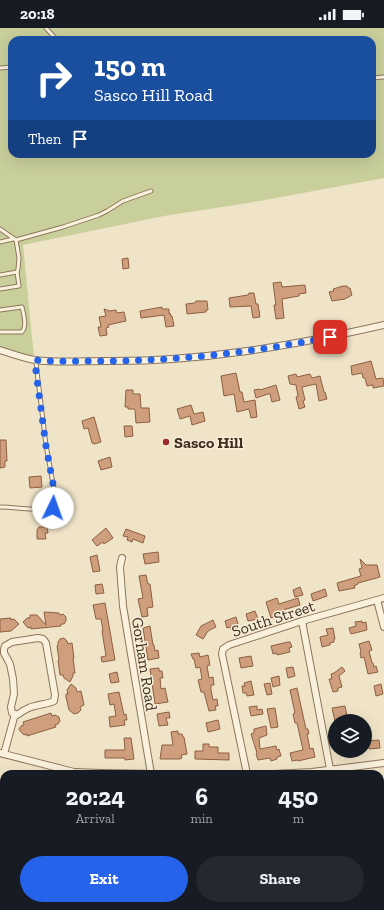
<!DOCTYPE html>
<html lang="en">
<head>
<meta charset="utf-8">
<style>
	:root { --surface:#171b24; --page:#242831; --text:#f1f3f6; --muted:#9ea1a6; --accent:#2563eb }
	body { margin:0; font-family:"Zilla Slab",serif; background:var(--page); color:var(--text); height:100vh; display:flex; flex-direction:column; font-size:15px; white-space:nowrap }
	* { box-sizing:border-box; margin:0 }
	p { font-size:13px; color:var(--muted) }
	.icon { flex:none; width:22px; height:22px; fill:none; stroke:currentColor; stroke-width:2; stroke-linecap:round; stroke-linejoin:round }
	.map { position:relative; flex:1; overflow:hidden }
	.panel { position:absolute; left:0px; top:742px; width:384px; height:140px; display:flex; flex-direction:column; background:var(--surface); border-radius:12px 12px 0 0; box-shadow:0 4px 16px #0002 }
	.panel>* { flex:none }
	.top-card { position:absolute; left:8px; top:8px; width:368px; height:122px; border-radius:12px; box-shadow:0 4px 16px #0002; background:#1a4fa0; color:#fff; overflow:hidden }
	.fabs { position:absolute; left:328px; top:686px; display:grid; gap:8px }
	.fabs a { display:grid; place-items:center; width:44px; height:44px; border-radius:50%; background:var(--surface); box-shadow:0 4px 16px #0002; font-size:20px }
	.pin { position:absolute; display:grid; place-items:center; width:34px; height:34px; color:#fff; margin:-17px; border-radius:8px; box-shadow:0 2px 6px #0006 }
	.me { position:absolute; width:44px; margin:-22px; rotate:3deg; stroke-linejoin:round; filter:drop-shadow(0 0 3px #0008) }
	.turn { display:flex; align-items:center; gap:14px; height:84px; padding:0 20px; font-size:18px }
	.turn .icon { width:52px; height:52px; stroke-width:2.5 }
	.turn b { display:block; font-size:28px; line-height:34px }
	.then { display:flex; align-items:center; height:38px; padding:0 20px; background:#0003; gap:8px; font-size:15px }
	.eta { display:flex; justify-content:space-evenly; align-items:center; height:68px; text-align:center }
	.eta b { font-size:24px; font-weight:700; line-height:28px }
	.cta { display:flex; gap:8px; margin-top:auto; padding:8px 20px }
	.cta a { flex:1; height:46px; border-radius:24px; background:var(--accent); color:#fff; font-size:16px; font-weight:700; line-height:46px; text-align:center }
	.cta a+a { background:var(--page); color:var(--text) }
	.status { display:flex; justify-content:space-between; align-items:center; height:28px; padding:0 20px; background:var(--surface); direction:ltr }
	.status svg { height:11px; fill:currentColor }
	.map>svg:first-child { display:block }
	.green { fill:#c9cf9b; fill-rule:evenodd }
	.building { fill:#cf9f7d; stroke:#8d5f41 }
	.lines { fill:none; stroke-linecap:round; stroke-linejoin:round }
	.service-casing { stroke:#8d765c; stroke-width:5 }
	.minor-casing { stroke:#8d765c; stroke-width:8 }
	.service { stroke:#faf1dc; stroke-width:3 }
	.minor { stroke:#faf1dc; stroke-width:6 }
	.route { stroke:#2563eb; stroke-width:7; stroke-dasharray:0 12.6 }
	.poi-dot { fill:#9e2a2b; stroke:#f7eed8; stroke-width:1.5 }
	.labels { text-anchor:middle; stroke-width:3; stroke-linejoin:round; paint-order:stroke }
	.poi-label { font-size:16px; font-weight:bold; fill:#3d2e20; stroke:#f7eed8; text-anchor:start }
	.street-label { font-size:16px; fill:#3d2e20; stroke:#f7eed8 }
</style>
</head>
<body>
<div class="status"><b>20:18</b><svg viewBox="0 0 49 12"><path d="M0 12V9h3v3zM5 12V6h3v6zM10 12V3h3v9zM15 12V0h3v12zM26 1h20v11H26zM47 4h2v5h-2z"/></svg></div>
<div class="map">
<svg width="384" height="882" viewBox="0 0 384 882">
	<rect width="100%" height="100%" fill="#f0e4c8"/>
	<!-- green -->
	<g class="green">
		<path d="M0,0H384V150L248,175L164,188L23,217L34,329L17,326L0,319ZM12,12H372V126H12Z"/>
		<polygon points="0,783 4,784 4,878 80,878 80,882 0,882"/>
		<polygon points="384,867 384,882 364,882 369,878 380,878 380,870"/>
	</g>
	<!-- building -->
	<g class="building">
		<polygon points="128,230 129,240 123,241 122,231"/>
		<polygon points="281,254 282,259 305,257 306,265 299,266 299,268 282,271 284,290 276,291 274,277 276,277 273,255"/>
		<polygon points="343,258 347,258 348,260 350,260 352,267 345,271 332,273 329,264 334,263 333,261"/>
		<polygon points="249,265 254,265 256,276 258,276 260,289 253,290 251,278 230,279 229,270 248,267"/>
		<polygon points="196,273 207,273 208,282 206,282 206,284 187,286 186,276 195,275"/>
		<polygon points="162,279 162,281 169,281 169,286 170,285 171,288 172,288 174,298 166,299 164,287 141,290 140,283"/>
		<polygon points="104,281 110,283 116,282 117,285 124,284 126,293 108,297 109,299 106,300 107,307 100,308 98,299 101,299 99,289 106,288"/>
		<polygon points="371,333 376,351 383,350 384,358 373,360 373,357 367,358 365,350 363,350 362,345 352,347 351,338"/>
		<polygon points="236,345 240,364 242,364 244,374 255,372 257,389 251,390 249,381 237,384 234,366 224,368 221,348"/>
		<polygon points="296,346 297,349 310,346 312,350 320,348 324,364 325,364 327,371 319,373 316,356 302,359 305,372 303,373 305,379 299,381 296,369 298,368 296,357 290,356 288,348"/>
		<polygon points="276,357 280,372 272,374 270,366 268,366 256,370 254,362 259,361 260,362"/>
		<polygon points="126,362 133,362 133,366 140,366 141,380 149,380 150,394 136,395 135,382 134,381 128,381 128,379 125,379"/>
		<polygon points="191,377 194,386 203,384 205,393 192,397 190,388 180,391 177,381"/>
		<polygon points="94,389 101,414 94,416 92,415 88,400 84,401 82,393"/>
		<polygon points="124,398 132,398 133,408 125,409"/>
		<polygon points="0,412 6,412 7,433 5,433 5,439 0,440"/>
		<polygon points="110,429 112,439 101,442 98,433"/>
		<polygon points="41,448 42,459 30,460 29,449"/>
		<polygon points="39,499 47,499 48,505 45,505 46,511 37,511 37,502"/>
		<polygon points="106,500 113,510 104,516 103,514 97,518 92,512"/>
		<polygon points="126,501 145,508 143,515 133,511 132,514 127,512 128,509 123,508"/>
		<polygon points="158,524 159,534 145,536 143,526"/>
		<polygon points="97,527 100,543 93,544 90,529"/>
		<polygon points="360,531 366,537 377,537 380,549 358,555 358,556 354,558 355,560 339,563 337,555 361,548 359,541 362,540"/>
		<polygon points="146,547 148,556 150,556 153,579 147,580 148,588 142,589 138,571 143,570 139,548"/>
		<polygon points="102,556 104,565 96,566 95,557"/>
		<polygon points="300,559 303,567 295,569 293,562"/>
		<polygon points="325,561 327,568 313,573 311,566"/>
		<polygon points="277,570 279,576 298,570 300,577 283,582 284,585 271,590 266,574"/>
		<polygon points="105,575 115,632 102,634 101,629 106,628 102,603 103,603 101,591 96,591 93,577"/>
		<polygon points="255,583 258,591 248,593 246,586"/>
		<polygon points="44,584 59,585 60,587 63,586 66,589 66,593 64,596 61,596 61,598 31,601 31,599 28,600 23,594 27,590 30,590 30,587 37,587 46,597"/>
		<polygon points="236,589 238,596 236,597 237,600 231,602 231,599 227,600 225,593"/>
		<polygon points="11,590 11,592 14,591 19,596 11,603 0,604 0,591"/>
		<polygon points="213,592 216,599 208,603 203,611 196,607 201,598"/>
		<polygon points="362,593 362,595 366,594 367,602 351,606 349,600 356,598 355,594"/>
		<polygon points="150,598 153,617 154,617 155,623 158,622 159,630 148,632 143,600"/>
		<polygon points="333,600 335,611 334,611 334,614 330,615 330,617 322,619 320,609 328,607 326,601"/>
		<polygon points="64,610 67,613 68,616 72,615 74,630 73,630 75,645 73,645 73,648 70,654 64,650 63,647 60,647 58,632 59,632 57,618 58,617 58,614 60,611"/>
		<polygon points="369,613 372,622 369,623 372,635 373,635 374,639 376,638 378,644 368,646 364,629 361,630 360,625 361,624 359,616"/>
		<polygon points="288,614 290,614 292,619 289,620 290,624 277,627 277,625 273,626 271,618"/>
		<polygon points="199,625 200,629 208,627 210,637 207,638 209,650 213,649 214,657 211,657 211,662 213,672 217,671 218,678 215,678 216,682 209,683 204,664 201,664 198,652 202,651 200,639 196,640 194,631 193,631 191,626"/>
		<polygon points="251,628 253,638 241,640 239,630"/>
		<polygon points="293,639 295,648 288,650 286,640"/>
		<polygon points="342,639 345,643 339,648 342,659 338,660 338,663 333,664 329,651 332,651 331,646 334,645"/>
		<polygon points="159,640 159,643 162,643 163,650 160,650 161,661 165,660 168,674 155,676 150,641"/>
		<polygon points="117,644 119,654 111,655 109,646"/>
		<polygon points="279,648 280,657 273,659 271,650"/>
		<polygon points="251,653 254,667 247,668 246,665 243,665 242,658 245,658 244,655"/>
		<polygon points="270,655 272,666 267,667 264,656"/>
		<polygon points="71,656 76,660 77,664 81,663 84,677 80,679 81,682 78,685 74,686 69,682 66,669 66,666 68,666 67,662"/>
		<polygon points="381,656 383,666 376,668 374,658"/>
		<polygon points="297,660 306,701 308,701 309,706 307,706 310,721 313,720 315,729 298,733 298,732 292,733 290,725 303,722 297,695 295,695 293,686 295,685 290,662"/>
		<polygon points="119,664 124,687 126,686 127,692 124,692 125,697 110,699 109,689 116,688 114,676 110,677 108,666"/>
		<polygon points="257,678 257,682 262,681 263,686 251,688 249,679"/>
		<polygon points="345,678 348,693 335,693 332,680"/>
		<polygon points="275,680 278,699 271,700 267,681"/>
		<polygon points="169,684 170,690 166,690 168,697 159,698 157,686"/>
		<polygon points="51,685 52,688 55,687 59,689 60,693 58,696 55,697 56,699 27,708 27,706 24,707 21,704 19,701 21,698 24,697 23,694"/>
		<polygon points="218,692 220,701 208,704 206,695"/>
		<polygon points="266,698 267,707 259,710 260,721 276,718 277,722 279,721 281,728 277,729 277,731 271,733 270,730 258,732 256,726 257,725 251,706 254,705 254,701"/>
		<polygon points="178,703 178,706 182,706 183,709 184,709 187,726 181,727 182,730 180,731 160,731 162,717 173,717 171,704"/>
		<polygon points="124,710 131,710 134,731 125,732 125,730 105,730 105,722 125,722"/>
		<polygon points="379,712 380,720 369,721 368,713"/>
		<polygon points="203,716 209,716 209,719 218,719 218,725 229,725 229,732 195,731 195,723 203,723"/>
	</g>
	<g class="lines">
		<defs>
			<g id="service">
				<polyline points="46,0 57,12"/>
				<polyline points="0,40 12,39"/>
				<polyline points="372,50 384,49"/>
				<polyline points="0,201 16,212 63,199 99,187 107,183 123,173 151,163"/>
				<polyline points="0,214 13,211"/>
				<polyline points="0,247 17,244"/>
				<polyline points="0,261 19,258 17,244 18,241 19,230 16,212"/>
				<path d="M0,282L22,279C24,288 27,298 22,304H0"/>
				<path d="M0,479C18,479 36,484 53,480L54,461L46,417L37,344L36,332"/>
			</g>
			<g id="minor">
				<path d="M0,322C12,326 23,330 35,332C58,335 82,333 105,333C199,334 292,318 384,297"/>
				<polyline points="122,530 120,539 123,578 151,746"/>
				<polyline points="377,572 384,599"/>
				<polyline points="302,593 330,741"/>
				<path d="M38,610L43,611L46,615L55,667L54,673C48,676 41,676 35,678C28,679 23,683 17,687L12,685L11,679L14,666L13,651L10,636L4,625V621L5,618L12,614Z"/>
				<polyline points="0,725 74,744 101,745 158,746"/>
				<polyline points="4,726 15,686"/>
				<polyline points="247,746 222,626 223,621 229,617 302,593 384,570"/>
				<polyline points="273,746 312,744 384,735"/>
				<polyline points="263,878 269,882"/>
				<polyline points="238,882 243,878"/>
			</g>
		</defs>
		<!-- service casing -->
		<use href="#service" class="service-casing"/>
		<!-- minor casing -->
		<use href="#minor" class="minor-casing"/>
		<!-- service -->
		<use href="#service" class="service"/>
		<!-- minor -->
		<use href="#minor" class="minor"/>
	</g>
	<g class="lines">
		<!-- route -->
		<path class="route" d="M53,480L54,461L46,418L36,344V332C59,334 81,333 103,333C179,333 255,324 330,309"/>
	</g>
	<!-- markers -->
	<circle class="poi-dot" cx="166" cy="414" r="4"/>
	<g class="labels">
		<!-- poi labels -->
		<g class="poi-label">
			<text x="174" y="420">Sasco Hill</text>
		</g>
		<!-- street labels -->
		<g class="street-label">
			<text transform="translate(273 590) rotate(-18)" y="6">South Street</text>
			<text transform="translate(145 636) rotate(81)" y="6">Gorham Road</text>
		</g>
	</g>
</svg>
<div class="fabs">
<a><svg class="icon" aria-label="layers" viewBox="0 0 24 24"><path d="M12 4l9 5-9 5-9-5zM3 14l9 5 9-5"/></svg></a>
</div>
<div class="pin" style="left:330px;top:309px;background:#d93025"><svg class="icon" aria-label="arrive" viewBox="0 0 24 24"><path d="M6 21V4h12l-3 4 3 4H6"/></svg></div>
<svg class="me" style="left:53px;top:480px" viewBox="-20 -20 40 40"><circle r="19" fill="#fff"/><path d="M0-13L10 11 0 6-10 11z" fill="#2563eb"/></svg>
<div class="top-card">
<div class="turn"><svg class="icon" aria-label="right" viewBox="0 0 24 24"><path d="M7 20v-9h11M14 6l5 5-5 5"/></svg><div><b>150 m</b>Sasco Hill Road</div></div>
<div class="then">Then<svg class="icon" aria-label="arrive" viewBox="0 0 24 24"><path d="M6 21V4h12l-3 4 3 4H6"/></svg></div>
</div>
<section class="panel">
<div class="eta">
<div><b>20:24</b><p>Arrival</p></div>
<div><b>6</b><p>min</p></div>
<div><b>450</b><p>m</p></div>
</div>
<div class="cta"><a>Exit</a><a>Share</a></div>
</section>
</div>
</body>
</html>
